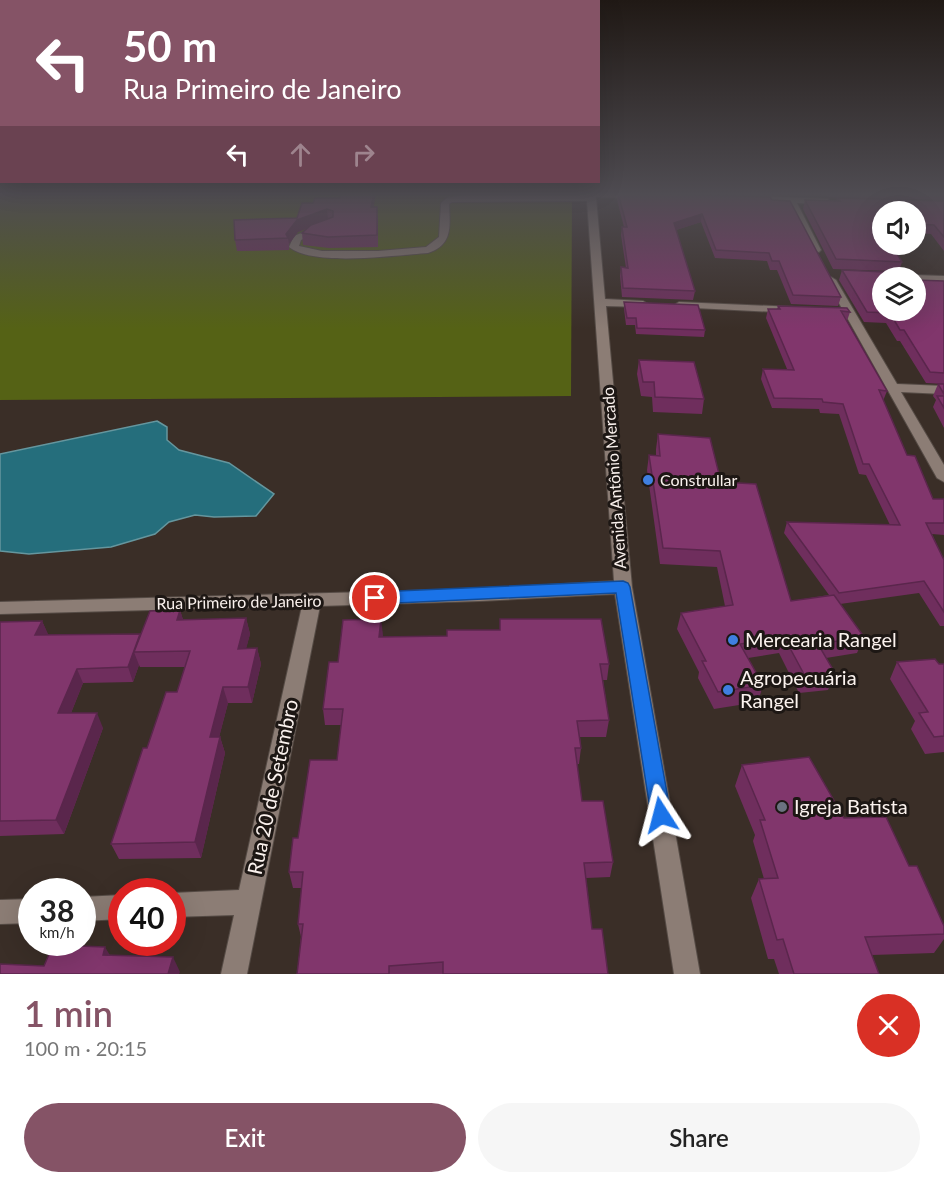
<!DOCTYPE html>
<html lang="en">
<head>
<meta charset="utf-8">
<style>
	:root { --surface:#fff; --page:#f6f6f6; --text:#222; --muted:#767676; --accent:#855366 }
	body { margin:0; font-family:Lato,sans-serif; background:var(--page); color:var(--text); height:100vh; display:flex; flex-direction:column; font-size:22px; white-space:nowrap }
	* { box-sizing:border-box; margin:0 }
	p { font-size:20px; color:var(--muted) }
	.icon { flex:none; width:33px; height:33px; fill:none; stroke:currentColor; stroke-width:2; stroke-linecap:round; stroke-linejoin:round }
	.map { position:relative; height:974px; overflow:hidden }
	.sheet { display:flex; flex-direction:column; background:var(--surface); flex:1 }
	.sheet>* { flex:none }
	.banner { position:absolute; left:0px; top:0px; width:600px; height:183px; box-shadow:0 6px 24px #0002; background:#855366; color:#fff; overflow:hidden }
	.fabs { position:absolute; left:872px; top:201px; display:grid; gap:12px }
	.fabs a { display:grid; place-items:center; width:54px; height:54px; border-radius:50%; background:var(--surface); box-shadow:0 6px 24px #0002; font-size:30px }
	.speed { position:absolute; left:18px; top:878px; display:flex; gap:12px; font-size:30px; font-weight:700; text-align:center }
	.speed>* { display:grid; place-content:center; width:78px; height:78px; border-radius:50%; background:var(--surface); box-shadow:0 6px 24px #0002; line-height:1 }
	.speed small { font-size:15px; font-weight:400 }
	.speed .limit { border:9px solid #d22; background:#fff; color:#111 }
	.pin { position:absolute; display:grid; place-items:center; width:51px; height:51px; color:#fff; margin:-26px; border:3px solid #fff; border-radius:50%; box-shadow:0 2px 6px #0007 }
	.me { position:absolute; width:66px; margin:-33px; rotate:351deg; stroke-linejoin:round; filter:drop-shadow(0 0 4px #0008) }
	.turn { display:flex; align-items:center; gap:21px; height:126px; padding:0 24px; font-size:27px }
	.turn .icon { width:78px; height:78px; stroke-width:2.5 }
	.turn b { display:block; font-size:42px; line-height:51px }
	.lanes { display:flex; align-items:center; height:57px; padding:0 24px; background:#0003; justify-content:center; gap:30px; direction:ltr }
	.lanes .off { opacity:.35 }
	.round { display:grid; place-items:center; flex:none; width:63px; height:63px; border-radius:32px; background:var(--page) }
	.headline { display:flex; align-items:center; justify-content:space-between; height:102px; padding:0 24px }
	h1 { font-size:36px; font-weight:600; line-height:45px; color:var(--accent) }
	.button { display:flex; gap:12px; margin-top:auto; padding:12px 24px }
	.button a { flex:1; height:69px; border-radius:36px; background:var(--accent); color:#fff; font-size:24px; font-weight:600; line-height:69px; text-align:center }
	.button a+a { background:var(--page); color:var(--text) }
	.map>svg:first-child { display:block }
	.green { fill:#556215 }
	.water { fill:#256e7c; stroke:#65969e; stroke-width:1.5 }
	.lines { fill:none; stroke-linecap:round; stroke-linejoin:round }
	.minor-casing { stroke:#554b45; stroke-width:2 }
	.minor { fill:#8c7d75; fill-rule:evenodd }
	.wall { fill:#6f2e5d }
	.shaded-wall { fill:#5a264c }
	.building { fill:#81366c; stroke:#5a264c; stroke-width:1.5 }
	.route { fill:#1a73e8; stroke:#114b97; stroke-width:1.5 }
	.shop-dot { fill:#3f7fe0; stroke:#1d1714; stroke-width:2 }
	.worship-dot { fill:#6b7280; stroke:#1d1714; stroke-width:2 }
	.labels { text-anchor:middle; stroke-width:6; stroke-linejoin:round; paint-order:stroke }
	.street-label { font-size:16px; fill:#fbf2ee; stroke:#1d1714 }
	.poi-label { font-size:16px; fill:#fbf2ee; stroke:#1d1714; text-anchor:start }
	.near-poi-label { font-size:20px; fill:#fbf2ee; stroke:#1d1714; text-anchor:start }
	.near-street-label { font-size:20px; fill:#fbf2ee; stroke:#1d1714 }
</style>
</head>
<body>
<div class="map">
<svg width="944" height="974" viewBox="0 0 944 974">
	<rect width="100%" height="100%" fill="#3a2e27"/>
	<!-- green -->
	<polygon class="green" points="0,193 572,193 571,396 0,400"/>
	<!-- water -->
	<polygon class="water" points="157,421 167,427 167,440 179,450 229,463 274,494 256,516 214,517 195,515 169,522 155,534 111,547 29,554 0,551 0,454"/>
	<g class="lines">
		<defs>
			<g id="minor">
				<path d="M587,193H638L640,195L636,198L596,197L605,299L643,301L648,304L643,307L606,306L632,587L700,974H674L615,594L480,601L320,606L247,974H221L234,915L172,917V893L239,890L302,606L0,614V602L480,589L614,581L587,201L452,202L449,204C450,226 453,245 428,253C396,255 314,267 289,247L294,236L320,225L325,228L323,230L301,240L299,246L322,251H378L426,247L439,237L441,203L447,198L464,195H587Z"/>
				<polygon points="753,196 828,199 829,201 825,204 797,203 821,250 819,252 811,250 788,203 750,201 750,197"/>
				<polygon points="915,275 944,276 944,282 915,281 915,278 910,278"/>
				<polygon points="831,277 836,280 897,384 944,386 944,394 901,392 944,465 944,482 937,478 826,280"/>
				<polygon points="679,302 796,307 802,310 796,313 675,307 674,305"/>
				<polygon points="122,895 122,919 82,921 82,897"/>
				<polygon points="32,899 32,923 0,924 0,900"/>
			</g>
		</defs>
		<!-- minor casing -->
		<use href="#minor" class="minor-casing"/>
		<!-- minor -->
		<use href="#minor" class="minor"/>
	</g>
	<!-- wall -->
	<g class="wall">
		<polygon points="618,193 772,200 841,297 838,306 791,304 777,270 770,270 767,261 715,258 701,222 676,230 695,291 693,300 622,297 620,276 621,267 626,268 621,235 622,227 624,227 617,200"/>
		<polygon points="672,193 765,193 764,195"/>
		<polygon points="826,193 944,193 944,200 829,197"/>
		<polygon points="837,198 944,201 944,251 931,234 915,233 915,212 882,212 882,244 902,262 899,271 882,310 944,281 944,428 933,407 936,400 933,396 938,384 944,384 926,383 900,341 897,341 886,323 864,322 839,280 842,270 885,272 893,271 833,269 803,209 805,200 836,201"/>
		<polygon points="302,203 374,207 378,218 378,247 329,248 303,245 302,233 308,228 298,232 289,244 289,250 237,251 235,240 297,218"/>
		<polygon points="624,302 705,330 704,337 636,334 635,325 626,325 624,309"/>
		<polygon points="778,306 850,312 847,321 887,391 883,401 907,455 933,499 944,499 944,535 932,534 944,560 944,626 940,626 919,593 840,604 864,637 857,653 826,658 835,673 828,690 799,693 779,653 748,658 763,685 758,702 714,709 698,678 699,672 677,629 681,613 725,606 717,567 660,564 647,470 649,455 656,456 656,449 658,434 721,482 791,601 829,595 784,533 787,522 890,525 866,475 859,474 839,414 820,413 819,409 772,408 761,379 763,369 787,369 766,318 768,309 777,309"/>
		<polygon points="639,360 704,399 702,414 653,412 652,397 641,396 637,374"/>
		<polygon points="180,610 183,620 246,618 250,634 246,648 257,648 261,664 252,703 228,703 219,737 220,737 225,753 201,858 119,859 111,844 147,748 177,692 185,667 140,667 139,665 133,682 83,683 71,713 103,728 64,834 0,836 0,622 42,621 48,635 140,634 141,635"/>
		<polygon points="500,619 609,664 607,680 603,680 609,720 606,737 580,737 581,748 579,764 577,764 582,801 613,862 610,877 586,878 592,929 608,974 297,974 301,937 298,924 302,888 293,888 289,872 298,838 337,760 341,725 325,725 323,709 338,662 383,635 382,637 447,636 500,630"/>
		<polygon points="897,662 944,664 944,752 925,754 911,729 915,721 890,679"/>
		<polygon points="742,765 844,818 909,866 944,926 944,939 934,953 872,955 879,974 779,974 774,959 768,959 751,898 759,879 764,879 753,841 755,835 735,786"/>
	</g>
	<!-- shaded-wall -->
	<g class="shaded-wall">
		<polygon points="374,193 376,193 372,218 371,207"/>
		<polygon points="327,209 328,220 298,232 289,244 288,238 286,234 297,220"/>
		<polygon points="702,214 701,222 673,231 674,223"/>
		<polygon points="180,610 185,626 177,620"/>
		<polygon points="246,618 250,634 242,665 238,649"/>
		<polygon points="381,619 383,635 381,653 379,637"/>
		<polygon points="42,621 49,636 35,635"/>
		<polygon points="140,634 145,648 134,652 139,665 133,682 128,667"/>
		<polygon points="257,648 261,664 252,703 248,687"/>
		<polygon points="77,669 83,683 65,728 58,713"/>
		<polygon points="223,687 228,703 215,753 210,737"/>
		<polygon points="97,713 103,728 64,834 56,820"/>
		<polygon points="220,737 225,753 201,858 195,842"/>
		<polygon points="105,947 114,962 103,955"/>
		<polygon points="173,957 180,972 179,974 168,974"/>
	</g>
	<!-- building -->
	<g class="building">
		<polygon points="342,193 374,193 371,207 377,207 377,235 328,237 302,233 311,225 333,217 333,211 327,209 297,220 286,234 288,238 235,240 234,220 297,218 302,203 313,203 315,198 340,198"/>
		<polygon points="618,193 770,197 772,200 790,201 841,297 793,295 779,261 772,261 769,253 716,250 702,214 674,223 695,291 623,288 621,267 628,268 622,227 627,227"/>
		<polygon points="837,198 944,201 944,237 934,225 915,224 915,212 882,212 882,223 876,223 882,232 882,244 891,244 902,262 836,259 805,200 840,201"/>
		<polygon points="842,270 885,272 908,270 913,278 882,278 882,310 915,310 915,280 944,281 944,373 930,372 904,330 900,330 890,313 867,312"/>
		<polygon points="624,302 698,305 705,330 637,328 636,318 627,318"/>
		<polygon points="778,306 847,308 850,312 841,311 887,391 879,390 907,455 915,456 933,499 944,499 944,523 926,523 944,560 944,612 924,581 839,593 787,522 900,525 869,464 863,464 843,404 823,402 822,399 774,398 763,369 794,370 768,309 780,309"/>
		<polygon points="639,360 694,362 704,399 655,397 654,382 643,382"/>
		<polygon points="938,384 944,384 944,394"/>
		<polygon points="937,396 944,396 944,408"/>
		<polygon points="658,434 710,438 721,482 756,484 791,601 834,595 864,637 818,644 835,673 805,676 784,637 740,644 763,685 718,692 702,661 706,661 681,613 733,605 720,551 663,548 649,455 660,456"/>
		<polygon points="180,610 177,620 246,618 238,649 257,648 248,687 223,687 210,737 220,737 195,842 111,844 143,748 147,748 166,692 177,692 190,651 134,652 150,611"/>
		<polygon points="381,619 379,637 447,636 447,630 500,630 500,619 601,619 609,664 600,664 609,720 577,721 581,748 575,748 582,801 603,801 613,862 584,863 592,929 602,929 608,974 443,974 443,962 389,966 389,974 297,974 303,924 298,924 303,872 289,872 293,838 298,838 310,760 337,760 343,709 323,709 329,662 338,662 343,620"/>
		<polygon points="42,621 35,635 140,634 128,667 77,669 58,713 97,713 56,820 0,821 0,622"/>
		<polygon points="935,659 939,664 944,664 944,736 934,737 919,713 928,712 897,662"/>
		<polygon points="809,757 844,818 886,817 909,866 917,866 944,926 944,934 865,937 879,974 794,974 783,939 777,940 759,879 778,878 760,820 765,820 742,765"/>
		<polygon points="53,945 105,947 103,955 173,957 168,974 0,974 0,964 44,966"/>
	</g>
	<!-- sky -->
	<linearGradient id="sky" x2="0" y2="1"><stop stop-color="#201915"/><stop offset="0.59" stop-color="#4f4c52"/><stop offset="1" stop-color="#4f4c52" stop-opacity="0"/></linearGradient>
	<rect width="944" height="329" fill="url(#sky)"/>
	<!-- route -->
	<polygon class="route" points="623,581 628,583 630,587 671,815 668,822 661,824 654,822 651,815 616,593 375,604 369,602 367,598 369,594 375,592"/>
	<!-- markers -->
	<g class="shop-dot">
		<circle cx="648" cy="480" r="6"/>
		<circle cx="733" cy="640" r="6"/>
		<circle cx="728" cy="690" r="6"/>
	</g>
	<circle class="worship-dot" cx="782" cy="807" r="6"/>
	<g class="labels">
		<!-- street labels -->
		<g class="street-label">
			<text transform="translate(614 478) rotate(-94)" y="6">Avenida Antônio Mercado</text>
			<text transform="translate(239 602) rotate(-1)" y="6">Rua Primeiro de Janeiro</text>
		</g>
		<!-- poi labels -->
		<g class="poi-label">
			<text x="660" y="486">Construllar</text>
		</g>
		<!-- near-poi labels -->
		<g class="near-poi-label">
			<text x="745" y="647">Mercearia Rangel</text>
			<text x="740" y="685">Agropecuária<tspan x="740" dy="23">Rangel</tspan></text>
			<text x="794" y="814">Igreja Batista</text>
		</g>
		<!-- near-street labels -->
		<g class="near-street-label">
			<text transform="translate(273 787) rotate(-78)" y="7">Rua 20 de Setembro</text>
		</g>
	</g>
</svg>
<div class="fabs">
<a><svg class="icon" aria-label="sound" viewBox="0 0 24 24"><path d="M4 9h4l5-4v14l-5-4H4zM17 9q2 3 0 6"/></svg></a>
<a><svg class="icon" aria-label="layers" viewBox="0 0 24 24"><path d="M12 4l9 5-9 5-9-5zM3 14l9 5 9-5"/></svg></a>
</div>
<div class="speed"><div>38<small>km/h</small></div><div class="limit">40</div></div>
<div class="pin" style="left:375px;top:598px;background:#d93025"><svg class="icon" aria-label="arrive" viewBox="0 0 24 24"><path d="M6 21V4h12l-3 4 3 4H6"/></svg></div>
<svg class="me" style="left:661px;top:815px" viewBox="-20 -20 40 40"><path d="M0-17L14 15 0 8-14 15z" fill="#1a73e8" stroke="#fff" stroke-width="4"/></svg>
<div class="banner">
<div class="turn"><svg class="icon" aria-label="left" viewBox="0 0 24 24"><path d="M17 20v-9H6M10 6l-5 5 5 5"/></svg><div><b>50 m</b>Rua Primeiro de Janeiro</div></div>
<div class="lanes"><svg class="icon" aria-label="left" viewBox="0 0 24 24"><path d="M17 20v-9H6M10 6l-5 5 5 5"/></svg><svg class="icon off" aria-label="ahead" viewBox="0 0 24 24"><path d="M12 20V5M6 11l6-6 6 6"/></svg><svg class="icon off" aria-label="right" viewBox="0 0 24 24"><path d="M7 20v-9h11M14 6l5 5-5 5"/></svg></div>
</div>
</div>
<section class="sheet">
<div class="headline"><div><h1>1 min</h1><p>100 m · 20:15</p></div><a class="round" style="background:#d93025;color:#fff"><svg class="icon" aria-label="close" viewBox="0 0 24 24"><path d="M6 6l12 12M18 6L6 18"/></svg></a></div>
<div class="button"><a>Exit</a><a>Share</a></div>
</section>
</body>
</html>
